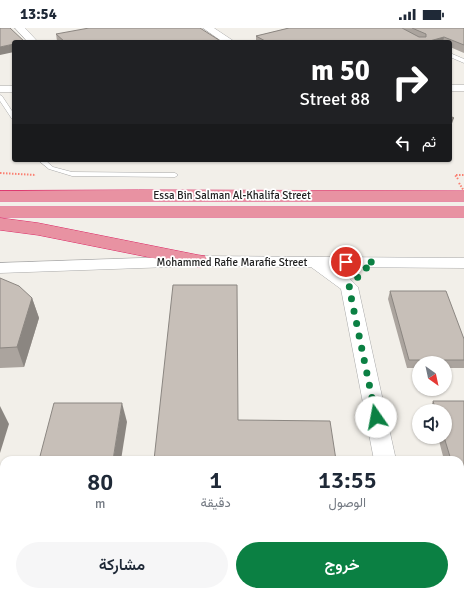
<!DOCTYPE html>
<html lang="ar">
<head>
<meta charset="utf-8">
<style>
	:root { --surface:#fff; --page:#f6f6f7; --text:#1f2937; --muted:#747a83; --accent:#0b8043 }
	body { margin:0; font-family:Signika,Vazirmatn,sans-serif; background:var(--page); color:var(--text); direction:rtl; height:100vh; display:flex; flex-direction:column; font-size:15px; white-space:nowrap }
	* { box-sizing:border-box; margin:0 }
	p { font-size:13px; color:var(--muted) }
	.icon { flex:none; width:22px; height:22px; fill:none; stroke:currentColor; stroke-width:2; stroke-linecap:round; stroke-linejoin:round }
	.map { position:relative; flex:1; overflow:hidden; direction:ltr }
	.sheet { position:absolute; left:0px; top:428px; width:464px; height:140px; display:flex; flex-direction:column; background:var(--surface); border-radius:12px 12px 0 0; box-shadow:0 1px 3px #0004; direction:rtl }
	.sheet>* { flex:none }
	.hud { position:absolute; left:12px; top:12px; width:440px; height:122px; border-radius:4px; box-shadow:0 1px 3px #0004; direction:rtl; background:#202124; color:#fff; overflow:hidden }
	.needle { width:26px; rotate:147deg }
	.fabs { position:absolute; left:412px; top:328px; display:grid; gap:8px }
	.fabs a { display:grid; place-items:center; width:40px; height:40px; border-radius:50%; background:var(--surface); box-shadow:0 1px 3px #0004; font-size:20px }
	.pin { position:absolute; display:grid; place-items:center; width:34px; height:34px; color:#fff; margin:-17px; border:2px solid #fff; border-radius:50%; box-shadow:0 1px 4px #0007 }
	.me { position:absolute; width:44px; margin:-22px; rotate:348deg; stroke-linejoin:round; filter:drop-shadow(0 0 3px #0008) }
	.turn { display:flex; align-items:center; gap:14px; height:84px; padding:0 16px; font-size:18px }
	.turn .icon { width:52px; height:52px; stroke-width:2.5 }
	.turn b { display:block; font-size:28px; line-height:34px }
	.then { display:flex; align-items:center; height:38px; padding:0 16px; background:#0003; gap:8px; font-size:15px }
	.eta { display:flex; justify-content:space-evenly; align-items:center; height:68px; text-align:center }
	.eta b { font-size:24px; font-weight:600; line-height:28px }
	.primary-button { display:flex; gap:8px; margin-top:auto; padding:8px 16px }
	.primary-button a { flex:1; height:46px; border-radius:24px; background:var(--accent); color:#fff; font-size:16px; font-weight:600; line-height:46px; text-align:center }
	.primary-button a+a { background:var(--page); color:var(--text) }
	.status { display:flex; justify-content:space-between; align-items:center; height:28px; padding:0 20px; background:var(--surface); direction:ltr }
	.status svg { height:11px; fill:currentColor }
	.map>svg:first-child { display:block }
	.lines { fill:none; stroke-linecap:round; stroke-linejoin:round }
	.lane-casing { stroke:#a9a9a9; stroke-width:1 }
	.street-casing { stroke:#a9a9a9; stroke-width:1 }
	.highway-casing { stroke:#dc2a67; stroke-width:1 }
	.path { stroke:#fa8072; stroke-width:2; stroke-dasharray:1.5 1.5; stroke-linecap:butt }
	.lane { fill:#fff; fill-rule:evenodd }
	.street { fill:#fff; fill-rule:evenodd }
	.highway { fill:#e892a2; fill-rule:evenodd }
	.path-bridge { stroke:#fa8072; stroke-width:2; stroke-dasharray:1.5 1.5; stroke-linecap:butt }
	.wall { fill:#aba49e }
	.shaded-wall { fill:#8b8681 }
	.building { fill:#c7bfb8; stroke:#8b8681 }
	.route { stroke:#0b8043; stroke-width:7; stroke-dasharray:0 12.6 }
	.labels { text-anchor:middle; stroke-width:3.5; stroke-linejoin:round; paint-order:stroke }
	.street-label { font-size:11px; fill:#222; stroke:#fff }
</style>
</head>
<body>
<div class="status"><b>13:54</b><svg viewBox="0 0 49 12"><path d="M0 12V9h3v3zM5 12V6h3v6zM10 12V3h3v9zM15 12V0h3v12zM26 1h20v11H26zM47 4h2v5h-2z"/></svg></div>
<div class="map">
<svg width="464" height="568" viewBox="0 0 464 568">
	<rect width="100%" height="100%" fill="#f2efe9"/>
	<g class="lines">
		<defs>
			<g id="lane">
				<polygon points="450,25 464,31 464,35 450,29"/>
				<polygon points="0,67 2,68 14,86 14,92 12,91 0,73"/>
				<polygon points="38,132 45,132 53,139 72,144 175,145 178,147 175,149 72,148 49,141"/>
			</g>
			<g id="street">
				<polygon points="15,0 25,0 38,14 28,14"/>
				<polygon points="203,0 214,0 235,14 223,14"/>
				<rect x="450" y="57" width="14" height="6"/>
				<rect x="0" y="58" width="14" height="6"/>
				<polygon points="198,228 464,230 464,240 335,239 345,246 358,259 396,432 374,432 341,261 311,239 198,238 0,245 0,235"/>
				<polygon points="0,541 4,541 4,564 12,564 0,567"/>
				<polygon points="460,546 464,546 464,568 450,568 449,564 460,564"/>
				<polygon points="399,564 425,564 426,568 400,568"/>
			</g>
			<g id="highway">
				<polygon points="139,162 464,163 464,173 0,173 0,163"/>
				<rect x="0" y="179" width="464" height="10"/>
				<polygon points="0,190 38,195 198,227 205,228 208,233 205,238 198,239 38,207 0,202"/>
			</g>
		</defs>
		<!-- lane casing -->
		<use href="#lane" class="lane-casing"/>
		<!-- street casing -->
		<use href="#street" class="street-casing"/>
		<!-- highway casing -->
		<use href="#highway" class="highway-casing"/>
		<!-- path -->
		<g class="path">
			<polyline points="0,145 36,147"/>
			<polyline points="458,151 455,147 464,147"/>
		</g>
		<!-- lane -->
		<use href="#lane" class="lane"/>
		<!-- street -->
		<use href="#street" class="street"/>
		<!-- highway -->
		<use href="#highway" class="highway"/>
		<!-- path-bridge -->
		<polyline class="path-bridge" points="459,155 464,163"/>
	</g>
	<!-- wall -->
	<g class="wall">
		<polygon points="289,0 464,0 464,25 450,19 450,14 256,14 256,8"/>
		<polygon points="56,6 222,14 58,14 57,13"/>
		<polygon points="0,250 32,270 39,290 24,339 0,340"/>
		<polygon points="390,263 464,311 464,340 445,340 445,335 419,335 419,340 407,340 388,271"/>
		<polygon points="433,373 464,373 464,488 460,488 460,432 444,432 438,409 445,409 445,383 431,383 430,381"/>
	</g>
	<!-- shaded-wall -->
	<g class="shaded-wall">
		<polygon points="444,9 443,14 426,14"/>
		<polygon points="14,16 14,24 0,27 0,19"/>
		<polygon points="454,90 451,98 450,99 450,92"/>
		<polygon points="32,270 39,290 24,339 17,319"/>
		<polygon points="122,375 127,394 121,432 113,432"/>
		<polygon points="0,378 9,396 0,425"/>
	</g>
	<!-- building -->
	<g class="building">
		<polygon points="0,0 10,0 25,14 14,14 14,16 0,19"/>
		<polygon points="89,0 200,0 222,14 65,14 56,6"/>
		<polygon points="289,0 402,0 419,9 426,9 426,6 412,0 464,0 464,17 444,9 426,14 267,14 256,8"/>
		<polygon points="450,88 454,90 450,92"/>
		<polygon points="0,250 19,258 32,270 17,319 0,320"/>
		<polygon points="173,257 237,257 238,392 330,393 336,432 154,432"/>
		<polygon points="390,263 446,263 464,311 464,332 409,332"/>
		<polygon points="433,373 464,373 464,478 460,464 460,432 451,432 444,409 445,409 445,383 436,383"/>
		<polygon points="54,375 122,375 113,432 39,432"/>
	</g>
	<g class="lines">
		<!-- route -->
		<polyline class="route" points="346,234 374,234 364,242 349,259 376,389"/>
	</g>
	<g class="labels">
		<!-- street labels -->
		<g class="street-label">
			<text x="232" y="171">Essa Bin Salman Al-Khalifa Street</text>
			<text x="232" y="238">Mohammed Rafie Marafie Street</text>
		</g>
	</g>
</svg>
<div class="fabs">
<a><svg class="needle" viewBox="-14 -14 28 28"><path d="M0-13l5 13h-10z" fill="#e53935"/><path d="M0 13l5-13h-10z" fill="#747a83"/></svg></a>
<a><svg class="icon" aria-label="sound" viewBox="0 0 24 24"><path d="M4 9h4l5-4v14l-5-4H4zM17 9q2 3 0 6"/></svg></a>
</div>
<div class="pin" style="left:346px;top:234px;background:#d93025"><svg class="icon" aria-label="arrive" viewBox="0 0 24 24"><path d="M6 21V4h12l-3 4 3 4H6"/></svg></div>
<svg class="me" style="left:376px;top:389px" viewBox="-20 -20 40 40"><circle r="19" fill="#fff"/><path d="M0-13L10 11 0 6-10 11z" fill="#0b8043"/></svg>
<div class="hud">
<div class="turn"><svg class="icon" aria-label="right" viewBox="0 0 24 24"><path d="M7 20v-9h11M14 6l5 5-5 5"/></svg><div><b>50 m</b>Street 88</div></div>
<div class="then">ثم<svg class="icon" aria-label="left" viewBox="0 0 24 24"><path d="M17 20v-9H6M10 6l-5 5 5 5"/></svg></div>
</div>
<section class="sheet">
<div class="eta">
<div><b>13:55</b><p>الوصول</p></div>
<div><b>1</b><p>دقيقة</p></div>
<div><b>80</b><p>m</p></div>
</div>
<div class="primary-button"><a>خروج</a><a>مشاركة</a></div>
</section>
</div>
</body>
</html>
